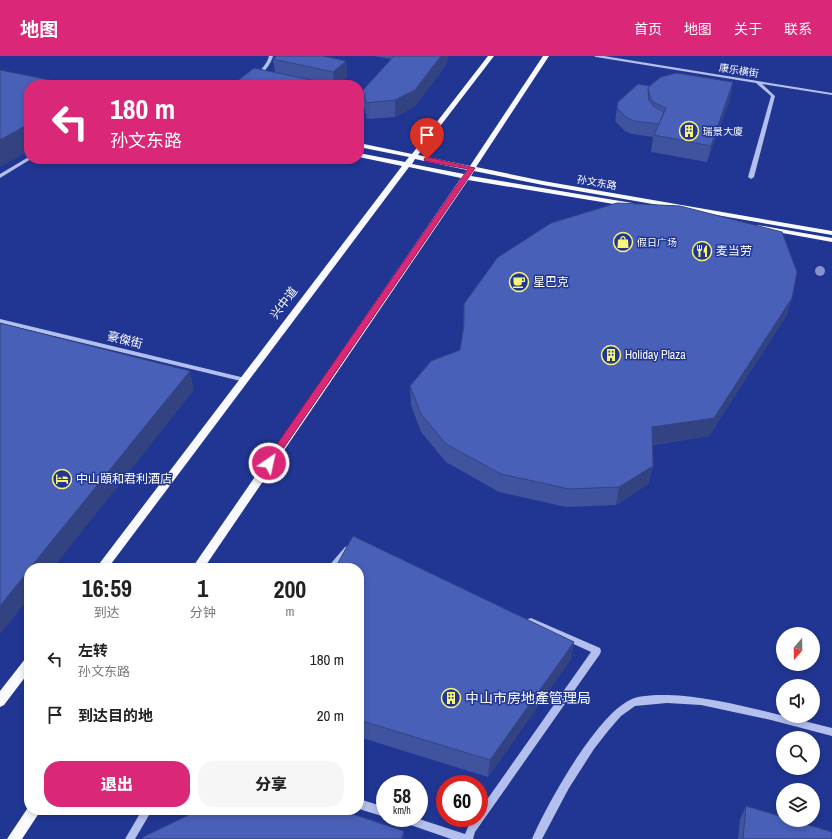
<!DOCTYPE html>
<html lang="zh">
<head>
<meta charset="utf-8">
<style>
	:root { --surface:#fff; --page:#f6f6f6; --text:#222; --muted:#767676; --accent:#db2777 }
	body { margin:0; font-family:"Archivo Narrow","Noto Sans SC",sans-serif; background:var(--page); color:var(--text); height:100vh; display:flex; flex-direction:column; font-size:15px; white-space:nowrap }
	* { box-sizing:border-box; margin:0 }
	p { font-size:13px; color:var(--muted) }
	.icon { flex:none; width:22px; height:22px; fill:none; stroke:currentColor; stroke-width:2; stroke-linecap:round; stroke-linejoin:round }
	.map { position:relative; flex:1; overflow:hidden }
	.sheet { position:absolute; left:24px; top:507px; width:340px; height:252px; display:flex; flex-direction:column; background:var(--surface); border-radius:16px; box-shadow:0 2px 6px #0003 }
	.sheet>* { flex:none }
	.top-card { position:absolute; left:24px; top:24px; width:340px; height:84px; border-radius:16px; box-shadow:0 2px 6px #0003; background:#db2777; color:#fff; overflow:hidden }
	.needle { width:26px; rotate:200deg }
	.buttons { position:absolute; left:776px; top:571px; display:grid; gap:8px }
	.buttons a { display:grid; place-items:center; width:44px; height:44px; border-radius:50%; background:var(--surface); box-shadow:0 2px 6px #0003; font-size:20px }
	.speed { position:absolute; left:376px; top:719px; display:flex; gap:8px; font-size:20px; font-weight:700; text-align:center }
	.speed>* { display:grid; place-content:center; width:52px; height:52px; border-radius:50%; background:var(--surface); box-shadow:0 2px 6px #0003; line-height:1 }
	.speed small { font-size:10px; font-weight:400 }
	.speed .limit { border:6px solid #d22; background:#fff; color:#111 }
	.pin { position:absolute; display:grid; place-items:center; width:34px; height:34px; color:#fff; margin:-41px -17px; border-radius:50% 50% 50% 0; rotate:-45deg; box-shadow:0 0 4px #0007 }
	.pin .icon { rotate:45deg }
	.me { position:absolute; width:44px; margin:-22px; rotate:34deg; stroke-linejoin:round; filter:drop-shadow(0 0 3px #0008) }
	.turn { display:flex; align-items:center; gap:14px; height:84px; padding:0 20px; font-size:18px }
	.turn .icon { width:52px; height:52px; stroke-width:2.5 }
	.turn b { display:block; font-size:28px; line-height:34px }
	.eta { display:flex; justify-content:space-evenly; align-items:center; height:68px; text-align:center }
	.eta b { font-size:24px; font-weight:800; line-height:28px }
	.cta { display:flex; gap:8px; margin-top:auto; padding:8px 20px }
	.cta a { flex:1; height:46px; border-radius:16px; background:var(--accent); color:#fff; font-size:16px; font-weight:800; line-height:46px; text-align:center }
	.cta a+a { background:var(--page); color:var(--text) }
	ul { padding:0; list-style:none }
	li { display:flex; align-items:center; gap:12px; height:56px; padding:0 20px }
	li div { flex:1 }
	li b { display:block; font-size:15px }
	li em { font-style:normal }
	header { display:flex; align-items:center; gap:24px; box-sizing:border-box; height:56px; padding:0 20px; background:var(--accent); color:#fff }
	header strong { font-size:19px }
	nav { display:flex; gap:22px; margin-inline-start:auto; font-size:14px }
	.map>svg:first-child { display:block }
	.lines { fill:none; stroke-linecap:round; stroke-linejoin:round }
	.minor { fill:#b3bfed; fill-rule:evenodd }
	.major { fill:#f9faff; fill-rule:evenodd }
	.tree { fill:#8693cc }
	.wall { fill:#3f539f }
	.shaded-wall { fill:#334382 }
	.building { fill:#4960b9; stroke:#334382 }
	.route { fill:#db2777; stroke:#8e194d }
	.labels { text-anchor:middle; stroke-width:3; stroke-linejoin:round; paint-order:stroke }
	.far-street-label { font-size:10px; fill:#fff; stroke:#213693 }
	.far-poi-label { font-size:10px; fill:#fff; stroke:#213693; text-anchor:start }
	.poi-label { font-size:12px; fill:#fff; stroke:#213693; text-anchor:start }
	.street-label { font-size:12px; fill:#fff; stroke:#213693 }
	.near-poi-label { font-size:14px; fill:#fff; stroke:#213693; text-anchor:start }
</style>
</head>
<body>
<header>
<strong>地图</strong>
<nav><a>首页</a><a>地图</a><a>关于</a><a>联系</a></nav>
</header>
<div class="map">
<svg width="832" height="783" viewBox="0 0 832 783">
	<rect width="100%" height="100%" fill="#213693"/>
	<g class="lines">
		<!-- minor -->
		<g class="minor">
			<path d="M269,0H273C270,12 254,29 241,29C251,20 265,15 269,0Z"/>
			<polygon points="594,0 604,0 832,37 832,39 762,28 775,40 754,121 751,123 748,121 771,40 756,27 596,1"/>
			<polygon points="27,102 31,103 0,122 0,118"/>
			<polygon points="0,263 245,322 248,324 245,326 0,267"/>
			<polygon points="348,490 351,491 352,493 351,495 336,512 327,512 345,491"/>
			<polygon points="531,562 600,592 601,595 600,598 475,776 473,783 451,783 399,765 397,762 416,762 465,778 468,771 474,762 479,762 479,755 591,596 528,567 527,565 528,563"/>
			<path d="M667,639C706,640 747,651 784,660C800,664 816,668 832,672V680L771,664L701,649L667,647L635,650L621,660L608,675L594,693L569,732L542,783H532C547,748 596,660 630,644C639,639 656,639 667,639Z"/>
			<polygon points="359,743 385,751 385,761 359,753"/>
			<polygon points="142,754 152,754 135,783 125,783"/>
		</g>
		<!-- major -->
		<g class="major">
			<path d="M488,0H494L418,99L470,110L543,0H549L476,111L543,125L832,175V179L543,129L474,115L471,120L632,147L636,149L632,151L468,124L204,512H192L461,122L409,111L108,512H96L402,110L359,101V97L405,106L409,101L359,91V87L412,98ZM415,103L467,114L464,118L412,108Z"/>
			<polygon points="757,169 832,182 832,186 760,173 756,171"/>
			<polygon points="29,602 29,616 4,649 0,651 0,635 25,603"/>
			<polygon points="29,750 29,754 41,754 22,783 7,783"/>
		</g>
	</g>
	<!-- trees -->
	<circle class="tree" cx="820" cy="215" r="5"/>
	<!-- wall -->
	<g class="wall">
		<polygon points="374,0 448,0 446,9 415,50 395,61 367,63 364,50 363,34 391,3"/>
		<polygon points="273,3 346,5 347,21 337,29 236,29 236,26 275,16"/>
		<polygon points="733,26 730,43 707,106 651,96 653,81 632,78 625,75 615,65 617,52 650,30"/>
		<polygon points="792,242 786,260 709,380 653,389 653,410 648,428 616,449 566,451 499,436 446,406 421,376 411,349 410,330 460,294 463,275 464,248"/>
		<polygon points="359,512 571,603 488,721 359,681"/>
		<polygon points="746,750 832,783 738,783 740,763"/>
	</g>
	<!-- shaded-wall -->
	<g class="shaded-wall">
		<polygon points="441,0 448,0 446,9 415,50 395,61 395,44"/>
		<polygon points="346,5 347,21 337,29 334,29 333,16"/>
		<polygon points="733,26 730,43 707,106 711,90"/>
		<polygon points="29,68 29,95 0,111 0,84"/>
		<polygon points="792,242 786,260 709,380 648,389 652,371"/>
		<polygon points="190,315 194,334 53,512 30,512"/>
		<polygon points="653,410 648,428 616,449 619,431"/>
		<polygon points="29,514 29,542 0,578 0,550"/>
		<polygon points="574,586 571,603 488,721 490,704"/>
		<polygon points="404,775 404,783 401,783"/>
	</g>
	<!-- building -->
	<g class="building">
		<polygon points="277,0 323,0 346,5 333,16 273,3"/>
		<polygon points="394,0 441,0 415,34 395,44 366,47 363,34"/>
		<polygon points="254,12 325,27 323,29 251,29 236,26"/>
		<polygon points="0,14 75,29 29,29 29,68 0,84"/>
		<polygon points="676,17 733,26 711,90 654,79 666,52 653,46 650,41 648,32 653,27 661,21"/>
		<polygon points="638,28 650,30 648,32 648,36 649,44 653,50 664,56 659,68 634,65 627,62 617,52 618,46"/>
		<polygon points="617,147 680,150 782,176 797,216 792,242 714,362 652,371 653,410 619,431 569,433 501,418 446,388 421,358 410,330 431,305 460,294 464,269 464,248 497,202 551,167"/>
		<polygon points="0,267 190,315 30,512 29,512 29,514 0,550"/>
		<polygon points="353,480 574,586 490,704 359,664 359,512 335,512"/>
		<polygon points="746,750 783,761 783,764 792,764 832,776 832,783 743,783"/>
		<polygon points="199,754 340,754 404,775 401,783 142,783 143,781"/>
	</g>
	<!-- route -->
	<polygon class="route" points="427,101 475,112 272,409 266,409 264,407 266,404 468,113 425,105 424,103"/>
	<!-- icons -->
	<defs>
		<symbol id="building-ring" viewBox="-11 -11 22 22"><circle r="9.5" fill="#213693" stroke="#faf574" stroke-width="1.5"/><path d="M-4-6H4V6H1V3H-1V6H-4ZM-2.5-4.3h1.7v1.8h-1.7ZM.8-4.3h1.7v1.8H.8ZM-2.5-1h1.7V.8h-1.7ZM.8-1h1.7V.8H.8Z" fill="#faf574"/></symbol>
		<symbol id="shop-ring" viewBox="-11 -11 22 22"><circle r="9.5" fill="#213693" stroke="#faf574" stroke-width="1.5"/><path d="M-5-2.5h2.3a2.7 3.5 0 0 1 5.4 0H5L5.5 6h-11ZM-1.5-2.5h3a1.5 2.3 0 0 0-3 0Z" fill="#faf574"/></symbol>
		<symbol id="restaurant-ring" viewBox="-11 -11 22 22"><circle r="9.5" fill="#213693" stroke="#faf574" stroke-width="1.5"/><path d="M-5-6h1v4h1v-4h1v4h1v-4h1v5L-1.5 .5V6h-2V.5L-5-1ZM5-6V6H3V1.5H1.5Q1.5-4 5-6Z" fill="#faf574"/></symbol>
		<symbol id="cafe-ring" viewBox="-11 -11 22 22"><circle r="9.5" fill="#213693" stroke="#faf574" stroke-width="1.5"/><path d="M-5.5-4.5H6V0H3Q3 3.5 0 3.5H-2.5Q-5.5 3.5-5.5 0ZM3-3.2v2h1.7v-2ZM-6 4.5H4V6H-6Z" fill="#faf574"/></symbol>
		<symbol id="hotel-ring" viewBox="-11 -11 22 22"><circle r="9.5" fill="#213693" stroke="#faf574" stroke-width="1.5"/><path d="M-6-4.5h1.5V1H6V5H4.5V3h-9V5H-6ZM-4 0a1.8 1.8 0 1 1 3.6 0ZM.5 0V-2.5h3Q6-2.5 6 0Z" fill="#faf574"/></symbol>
	</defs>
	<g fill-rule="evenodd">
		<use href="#building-ring" x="678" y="64" width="22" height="22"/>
		<use href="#shop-ring" x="612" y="175" width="22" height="22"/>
		<use href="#restaurant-ring" x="691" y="184" width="22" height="22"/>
		<use href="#cafe-ring" x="508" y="215" width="22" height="22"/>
		<use href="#building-ring" x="600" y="288" width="22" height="22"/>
		<use href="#hotel-ring" x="51" y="412" width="22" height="22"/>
		<use href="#building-ring" x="440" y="631" width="22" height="22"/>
	</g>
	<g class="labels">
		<!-- far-street labels -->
		<g class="far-street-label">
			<text transform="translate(739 14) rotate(9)" y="4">康乐横街</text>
			<text transform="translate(597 126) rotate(10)" y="4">孙文东路</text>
		</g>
		<!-- far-poi labels -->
		<g class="far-poi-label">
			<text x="703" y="79">瑞景大廈</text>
			<text x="637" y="190">假日广场</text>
		</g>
		<!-- poi labels -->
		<g class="poi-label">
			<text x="716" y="199">麦当劳</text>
			<text x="533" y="230">星巴克</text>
			<text x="625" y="303">Holiday Plaza</text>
			<text x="76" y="427">中山頤和君利酒店</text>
		</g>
		<!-- street labels -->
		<g class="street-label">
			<text transform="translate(284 247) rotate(-53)" y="4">兴中道</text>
			<text transform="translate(125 284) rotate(14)" y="4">豪傑街</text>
		</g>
		<!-- near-poi labels -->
		<g class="near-poi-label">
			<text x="465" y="647">中山市房地產管理局</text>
		</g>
	</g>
</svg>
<div class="buttons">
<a><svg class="needle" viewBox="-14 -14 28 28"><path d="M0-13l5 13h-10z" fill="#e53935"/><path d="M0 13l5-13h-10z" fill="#767676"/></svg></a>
<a><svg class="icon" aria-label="sound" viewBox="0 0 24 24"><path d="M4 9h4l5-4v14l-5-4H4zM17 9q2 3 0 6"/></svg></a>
<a><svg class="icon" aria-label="search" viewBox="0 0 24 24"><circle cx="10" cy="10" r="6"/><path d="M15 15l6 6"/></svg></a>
<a><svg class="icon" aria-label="layers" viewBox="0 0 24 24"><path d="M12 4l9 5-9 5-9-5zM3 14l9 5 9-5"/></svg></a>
</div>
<div class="speed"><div>58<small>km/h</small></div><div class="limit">60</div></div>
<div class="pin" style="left:427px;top:103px;background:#d93025"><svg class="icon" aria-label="arrive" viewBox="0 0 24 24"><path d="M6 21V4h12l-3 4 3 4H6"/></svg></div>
<svg class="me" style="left:269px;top:407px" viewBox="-20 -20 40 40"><circle r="17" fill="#db2777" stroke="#fff" stroke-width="3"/><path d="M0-11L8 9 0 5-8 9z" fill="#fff"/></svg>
<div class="top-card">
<div class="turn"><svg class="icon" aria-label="left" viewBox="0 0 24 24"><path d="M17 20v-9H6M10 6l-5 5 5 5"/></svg><div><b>180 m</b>孙文东路</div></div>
</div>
<section class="sheet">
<div class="eta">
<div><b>16:59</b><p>到达</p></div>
<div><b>1</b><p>分钟</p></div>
<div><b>200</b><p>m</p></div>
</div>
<ul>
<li><svg class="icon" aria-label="left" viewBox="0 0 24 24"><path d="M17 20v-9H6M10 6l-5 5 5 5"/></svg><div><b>左转</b><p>孙文东路</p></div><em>180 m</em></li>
<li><svg class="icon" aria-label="arrive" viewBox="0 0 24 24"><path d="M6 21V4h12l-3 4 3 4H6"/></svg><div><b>到达目的地</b></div><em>20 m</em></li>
</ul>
<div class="cta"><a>退出</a><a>分享</a></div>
</section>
</div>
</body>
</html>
